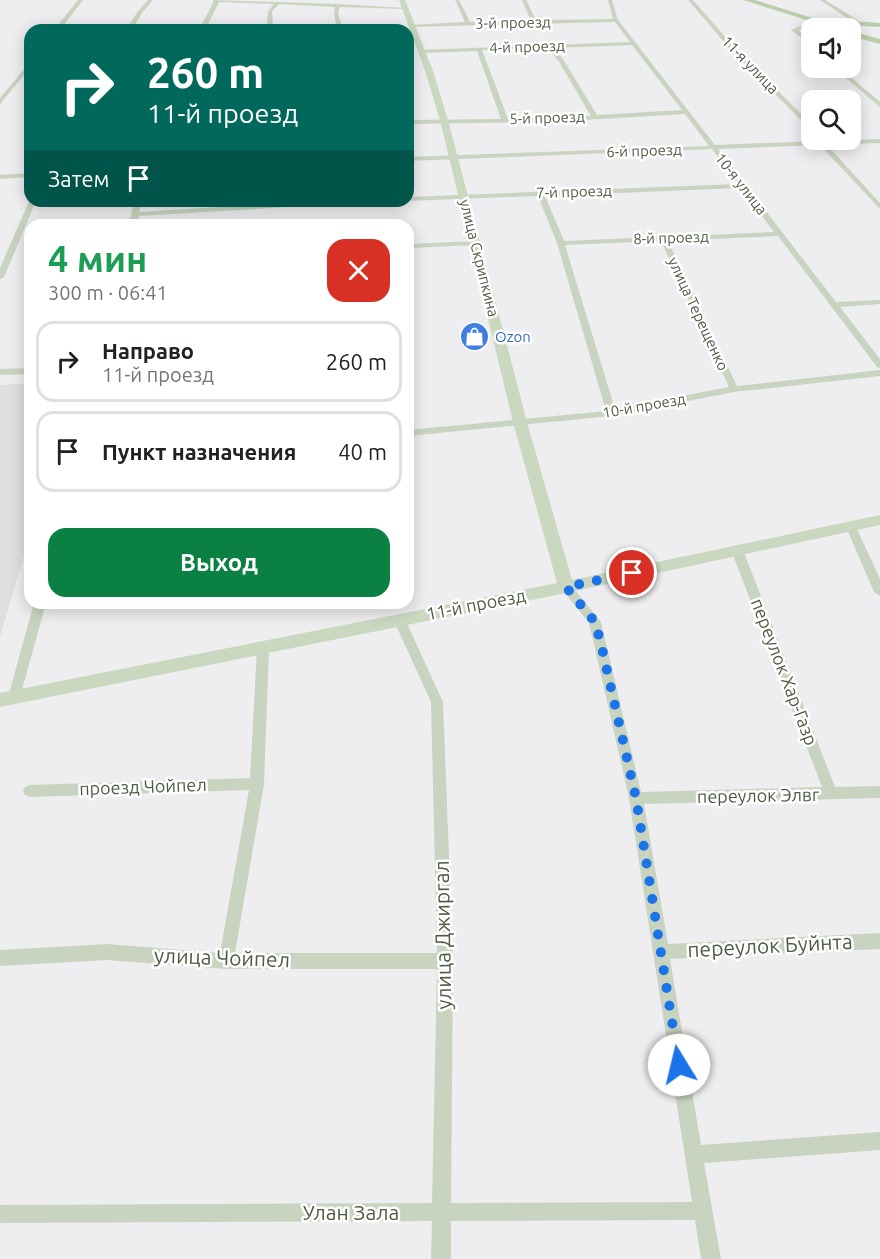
<!DOCTYPE html>
<html lang="ru">
<head>
<meta charset="utf-8">
<style>
	:root { --surface:#fff; --page:#f6f6f6; --text:#202124; --muted:#757577; --line:#e0e0e0; --accent:#0b8043 }
	body { margin:0; font-family:Ubuntu,sans-serif; background:var(--page); color:var(--text); height:100vh; display:flex; flex-direction:column; font-size:22px; white-space:nowrap }
	* { box-sizing:border-box; margin:0 }
	p { font-size:20px; color:var(--muted) }
	.icon { flex:none; width:33px; height:33px; fill:none; stroke:currentColor; stroke-width:2; stroke-linecap:round; stroke-linejoin:round }
	.map { position:relative; flex:1; overflow:hidden }
	.panel { position:absolute; left:24px; top:219px; width:390px; height:390px; display:flex; flex-direction:column; background:var(--surface); border-radius:18px; box-shadow:0 3px 15px #0003 }
	.panel>* { flex:none }
	.banner { position:absolute; left:24px; top:24px; width:390px; height:183px; border-radius:18px; box-shadow:0 3px 15px #0003; background:#00695c; color:#fff; overflow:hidden }
	.fabs { position:absolute; left:801px; top:18px; display:grid; gap:12px }
	.fabs a { display:grid; place-items:center; width:60px; height:60px; border-radius:12px; background:var(--surface); box-shadow:0 3px 15px #0003; font-size:30px }
	.pin { position:absolute; display:grid; place-items:center; width:51px; height:51px; color:#fff; margin:-26px; border:3px solid #fff; border-radius:50%; box-shadow:0 2px 6px #0007 }
	.me { position:absolute; width:66px; margin:-33px; rotate:351deg; stroke-linejoin:round; filter:drop-shadow(0 0 4px #0008) }
	.turn { display:flex; align-items:center; gap:21px; height:126px; padding:0 24px; font-size:27px }
	.turn .icon { width:78px; height:78px; stroke-width:2.5 }
	.turn b { display:block; font-size:42px; line-height:51px }
	.then { display:flex; align-items:center; height:57px; padding:0 24px; background:#0003; gap:12px; font-size:22px }
	.round { display:grid; place-items:center; flex:none; width:63px; height:63px; border-radius:18px; background:var(--page) }
	.headline { display:flex; align-items:center; justify-content:space-between; height:102px; padding:0 24px }
	h1 { font-size:36px; font-weight:700; line-height:45px; color:#1e9e55 }
	.primary-button { display:flex; gap:12px; margin-top:auto; padding:12px 24px }
	.primary-button a { flex:1; height:69px; border-radius:18px; background:var(--accent); color:#fff; font-size:24px; font-weight:700; line-height:69px; text-align:center }
	ul { padding:0; list-style:none }
	li { display:flex; align-items:center; gap:18px; height:81px; margin:0 12px 9px; padding:0 12px; border:3px solid var(--line); border-radius:18px }
	li div { flex:1 }
	li b { display:block; font-size:22px }
	li em { font-style:normal }
	.map>svg:first-child { display:block }
	.education { fill:#dfdfe1 }
	.lines { fill:none; stroke-linecap:round; stroke-linejoin:round }
	.street { fill:#c9d4c0; fill-rule:evenodd }
	.secondary { fill:#c9d8bf; fill-rule:evenodd }
	.primary { fill:#baceac; fill-rule:evenodd }
	.route { stroke:#1a73e8; stroke-width:10; stroke-dasharray:0 18 }
	.labels { text-anchor:middle; stroke-width:5; stroke-linejoin:round; paint-order:stroke }
	.far-street-label { font-size:15px; fill:#4f5c45; stroke:#fff }
	.far-shop-label { font-size:15px; fill:#366cbe; stroke:#fff; text-anchor:start }
	.street-label { font-size:18px; fill:#4f5c45; stroke:#fff }
	.near-street-label { font-size:21px; fill:#4f5c45; stroke:#fff }
</style>
</head>
<body>
<div class="map">
<svg width="880" height="1259" viewBox="0 0 880 1259">
	<rect width="100%" height="100%" fill="#eeedf0"/>
	<!-- education -->
	<polygon class="education" points="30,383 30,535 0,637 0,385"/>
	<g class="lines">
		<!-- street -->
		<g class="street">
			<polygon points="78,0 83,0 60,30 54,30"/>
			<polygon points="148,0 153,0 142,13 132,30 126,30 138,11"/>
			<polygon points="212,0 338,4 407,8 405,9 340,7 338,13 343,30 337,30 334,13 335,7 279,4 272,11 273,30 267,30 268,11 274,4 219,2 205,30 199,30 214,1"/>
			<path d="M455,0H459L470,22L531,21L522,0H526L536,20L613,19L608,0H612L618,20L715,145L817,141L816,140L824,141L880,139V143L827,145L880,203V209L820,145L718,149L836,302L880,300V304L840,307L880,359V368L877,367L778,236L668,241L737,386L880,370V376L734,392L611,416L408,436V430L606,411L557,243L538,196L408,201V197L738,184L712,149L408,161V157L709,146L685,114L551,122L408,124V120L501,119L477,51L421,53L419,50L630,42L615,22L411,27L408,25L465,22ZM632,45L682,110L597,115L563,59L552,48ZM547,48L558,60L591,116L508,119L482,50ZM741,188L774,232L564,241L545,196ZM661,241L729,387L615,409L565,245Z"/>
			<polygon points="688,0 693,0 734,47 812,125 812,131 730,49"/>
			<polygon points="820,0 825,0 859,21 849,25 852,21"/>
			<polygon points="816,20 818,23 798,30 812,42 812,46 791,30"/>
			<polygon points="30,62 30,68 0,104 0,98"/>
			<polygon points="834,68 840,68 880,102 880,107"/>
			<polygon points="30,173 30,177 0,179 0,175"/>
			<polygon points="30,199 30,201 36,201 4,277 0,279 0,268"/>
			<polygon points="134,201 142,201 139,212 317,201 357,201 353,203 139,216 137,225 129,225"/>
			<polygon points="475,241 478,241 478,245 408,248 408,244"/>
			<polygon points="30,368 30,374 0,375 0,369"/>
			<polygon points="851,523 856,527 880,579 880,596 874,592 846,527"/>
			<polygon points="737,546 743,550 835,787 880,786 880,798 644,804 668,944 880,933 880,949 670,959 701,1145 880,1132 880,1150 704,1163 721,1259 701,1259 695,1220 451,1221 451,1259 431,1259 432,1221 0,1223 0,1205 432,1203 437,969 226,969 107,960 0,966 0,950 107,944 220,953 249,790 30,797 25,795 23,791 25,787 30,785 250,778 257,649 259,646 267,646 269,649 264,784 235,953 437,953 431,702 393,619 399,615 405,619 443,702 453,961 451,1203 692,1202 629,798 589,623 560,587 562,584 570,584 601,622 641,792 822,787 731,550"/>
			<polygon points="34,603 46,603 20,697 19,701 14,702 9,701 8,697"/>
		</g>
		<!-- secondary -->
		<polygon class="secondary" points="399,0 405,0 433,71 448,120 527,422 572,580 880,515 880,525 566,593 0,707 0,693 557,583 513,422 440,120 425,71"/>
		<!-- primary -->
		<g class="primary">
			<polygon points="743,0 755,0 822,21 826,19 880,23 880,27 832,24 842,28 832,28"/>
			<polygon points="850,31 880,39 880,44 850,36"/>
		</g>
	</g>
	<g class="lines">
		<!-- route -->
		<polyline class="route" points="632,573 566,587 595,622 601,644 636,798 679,1065"/>
	</g>
	<!-- icons -->
	<defs>
		<symbol id="shop-disc" viewBox="-11 -11 22 22"><circle r="9.5" fill="#3f7fe0" stroke="#fff"/><path d="M-5-2.5h2.3a2.7 3.5 0 0 1 5.4 0H5L5.5 6h-11ZM-1.5-2.5h3a1.5 2.3 0 0 0-3 0Z" fill="#fff"/></symbol>
	</defs>
	<g fill-rule="evenodd">
		<use href="#shop-disc" x="458" y="320" width="33" height="33"/>
	</g>
	<g class="labels">
		<!-- far-street labels -->
		<g class="far-street-label">
			<text transform="translate(513 23) rotate(-1)" y="5">3-й проезд</text>
			<text transform="translate(527 47) rotate(-2)" y="5">4-й проезд</text>
			<text transform="translate(750 65) rotate(46)" y="5">11-я улица</text>
			<text transform="translate(547 118) rotate(-2)" y="5">5-й проезд</text>
			<text transform="translate(644 151) rotate(-2)" y="5">6-й проезд</text>
			<text transform="translate(741 184) rotate(52)" y="5">10-я улица</text>
			<text transform="translate(574 192) rotate(-2)" y="5">7-й проезд</text>
			<text transform="translate(671 238) rotate(-2)" y="5">8-й проезд</text>
			<text transform="translate(479 258) rotate(76)" y="5">улица Скрипкина</text>
			<text transform="translate(698 314) rotate(65)" y="5">улица Терещенко</text>
			<text transform="translate(644 406) rotate(-10)" y="5">10-й проезд</text>
		</g>
		<!-- far-shop labels -->
		<g class="far-shop-label">
			<text x="495" y="342">Ozon</text>
		</g>
		<!-- street labels -->
		<g class="street-label">
			<text transform="translate(476 605) rotate(-11)" y="6">11-й проезд</text>
			<text transform="translate(784 672) rotate(69)" y="6">переулок Хар-Газр</text>
			<text transform="translate(143 787) rotate(-2)" y="6">проезд Чойпел</text>
			<text transform="translate(758 796) rotate(-1)" y="6">переулок Элвг</text>
		</g>
		<!-- near-street labels -->
		<g class="near-street-label">
			<text transform="translate(443 935) rotate(-91)" y="7">улица Джиргал</text>
			<text transform="translate(770 946) rotate(-3)" y="7">переулок Буйнта</text>
			<text transform="translate(222 958) rotate(2)" y="7">улица Чойпел</text>
			<text x="351" y="1220">Улан Зала</text>
		</g>
	</g>
</svg>
<div class="fabs">
<a><svg class="icon" aria-label="sound" viewBox="0 0 24 24"><path d="M4 9h4l5-4v14l-5-4H4zM17 9q2 3 0 6"/></svg></a>
<a><svg class="icon" aria-label="search" viewBox="0 0 24 24"><circle cx="10" cy="10" r="6"/><path d="M15 15l6 6"/></svg></a>
</div>
<div class="pin" style="left:632px;top:573px;background:#d93025"><svg class="icon" aria-label="arrive" viewBox="0 0 24 24"><path d="M6 21V4h12l-3 4 3 4H6"/></svg></div>
<svg class="me" style="left:679px;top:1065px" viewBox="-20 -20 40 40"><circle r="19" fill="#fff"/><path d="M0-13L10 11 0 6-10 11z" fill="#1a73e8"/></svg>
<div class="banner">
<div class="turn"><svg class="icon" aria-label="right" viewBox="0 0 24 24"><path d="M7 20v-9h11M14 6l5 5-5 5"/></svg><div><b>260 m</b>11-й проезд</div></div>
<div class="then">Затем<svg class="icon" aria-label="arrive" viewBox="0 0 24 24"><path d="M6 21V4h12l-3 4 3 4H6"/></svg></div>
</div>
<section class="panel">
<div class="headline"><div><h1>4 мин</h1><p>300 m · 06:41</p></div><a class="round" style="background:#d93025;color:#fff"><svg class="icon" aria-label="close" viewBox="0 0 24 24"><path d="M6 6l12 12M18 6L6 18"/></svg></a></div>
<ul>
<li><svg class="icon" aria-label="right" viewBox="0 0 24 24"><path d="M7 20v-9h11M14 6l5 5-5 5"/></svg><div><b>Направо</b><p>11-й проезд</p></div><em>260 m</em></li>
<li><svg class="icon" aria-label="arrive" viewBox="0 0 24 24"><path d="M6 21V4h12l-3 4 3 4H6"/></svg><div><b>Пункт назначения</b></div><em>40 m</em></li>
</ul>
<div class="primary-button"><a>Выход</a></div>
</section>
</div>
</body>
</html>
